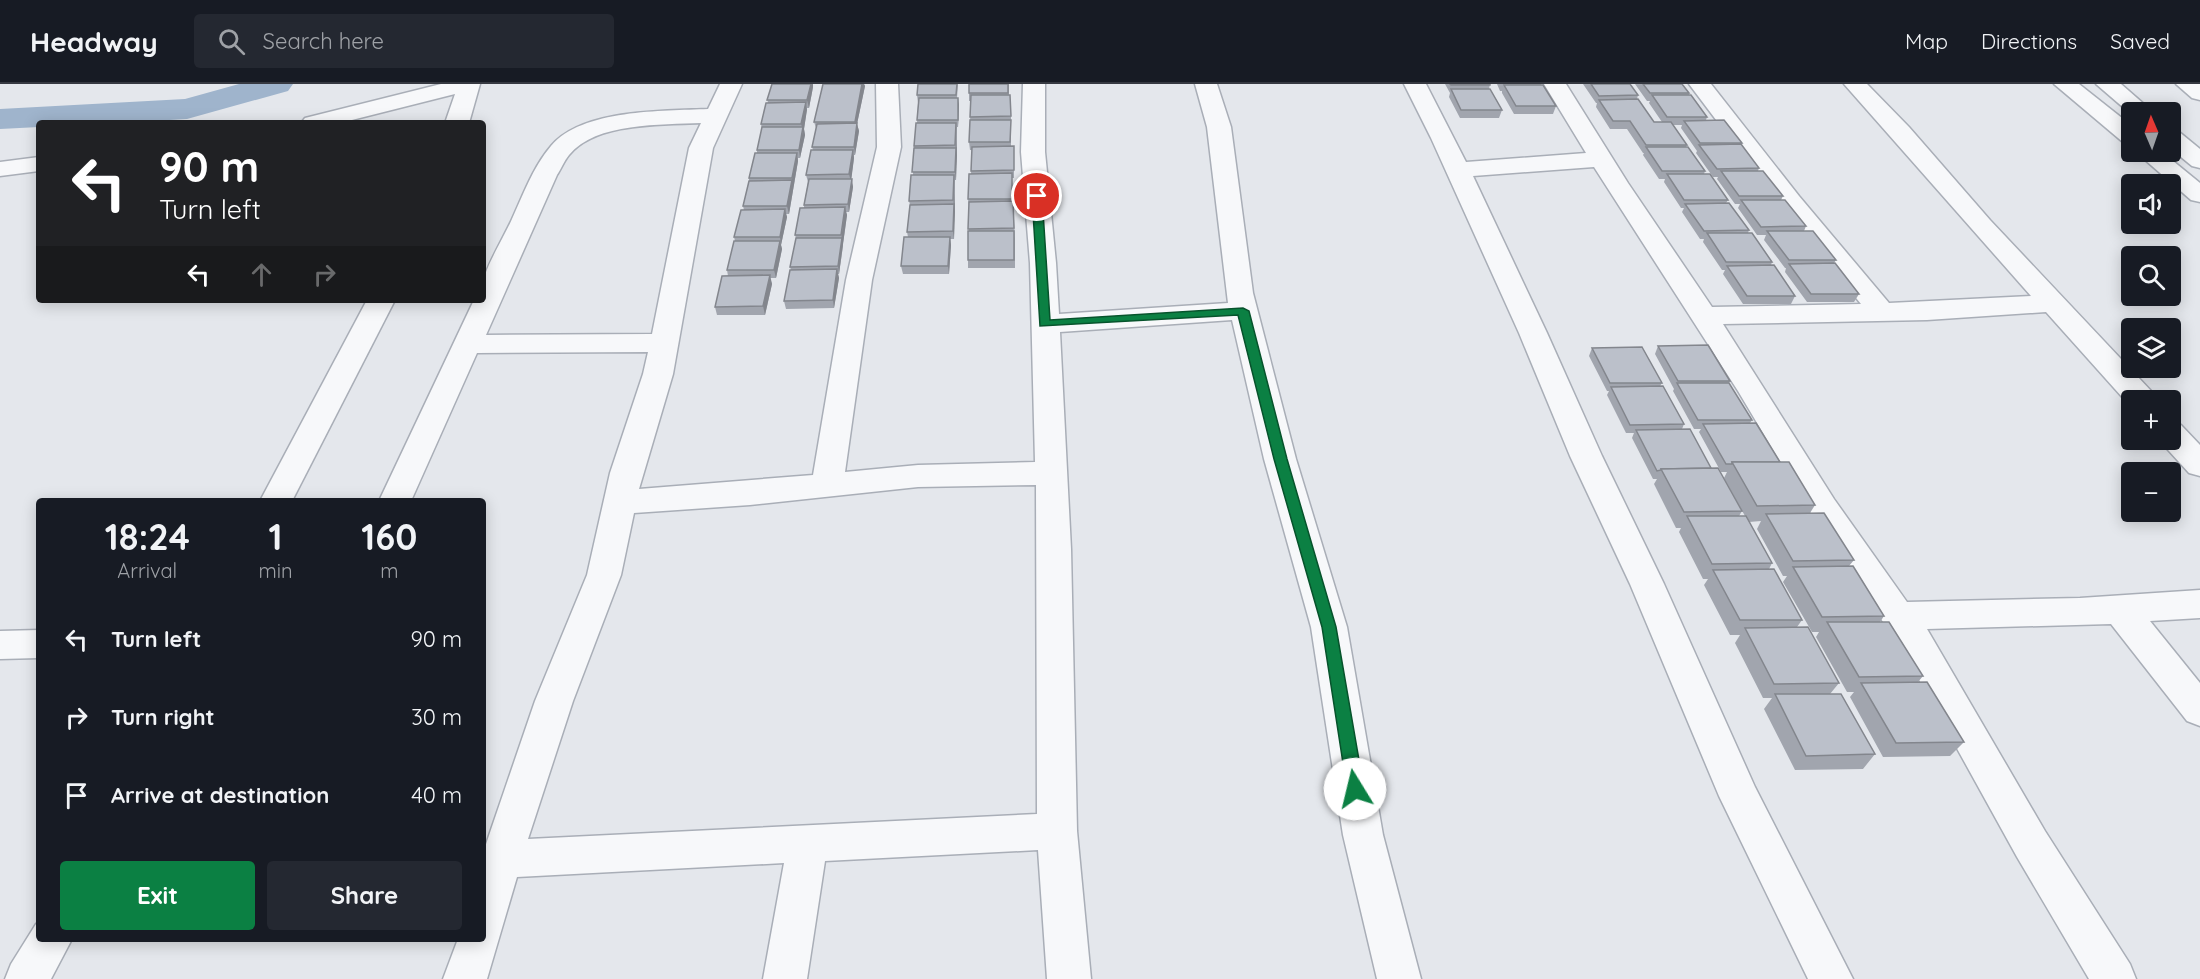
<!DOCTYPE html>
<html lang="en">
<head>
<meta charset="utf-8">
<style>
	:root { --surface:#171b24; --page:#242831; --text:#f1f3f6; --muted:#9ea1a6; --line:#363941; --accent:#0b8043 }
	body { margin:0; font-family:Quicksand,sans-serif; background:var(--page); color:var(--text); height:100vh; display:flex; flex-direction:column; font-size:22px; white-space:nowrap }
	* { box-sizing:border-box; margin:0 }
	p { font-size:20px; color:var(--muted) }
	.icon { flex:none; width:33px; height:33px; fill:none; stroke:currentColor; stroke-width:2; stroke-linecap:round; stroke-linejoin:round }
	.map { position:relative; flex:1; overflow:hidden }
	.details { position:absolute; left:36px; top:414px; width:450px; height:444px; display:flex; flex-direction:column; background:var(--surface); border-radius:6px; box-shadow:0 3px 15px #0003 }
	.details>* { flex:none }
	.hud { position:absolute; left:36px; top:36px; width:450px; height:183px; border-radius:6px; box-shadow:0 3px 15px #0003; background:#202124; color:#fff; overflow:hidden }
	.needle { width:39px; rotate:358deg }
	.fabs { position:absolute; left:2121px; top:18px; display:grid; gap:12px }
	.fabs a { display:grid; place-items:center; width:60px; height:60px; border-radius:6px; background:var(--surface); box-shadow:0 3px 15px #0003; font-size:30px }
	.pin { position:absolute; display:grid; place-items:center; width:51px; height:51px; color:#fff; margin:-26px; border:3px solid #fff; border-radius:50%; box-shadow:0 2px 6px #0007 }
	.me { position:absolute; width:66px; margin:-33px; rotate:351deg; stroke-linejoin:round; filter:drop-shadow(0 0 4px #0008) }
	.turn { display:flex; align-items:center; gap:21px; height:126px; padding:0 24px; font-size:27px }
	.turn .icon { width:78px; height:78px; stroke-width:2.5 }
	.turn b { display:block; font-size:42px; line-height:51px }
	.lanes { display:flex; align-items:center; height:57px; padding:0 24px; background:#0003; justify-content:center; gap:30px; direction:ltr }
	.lanes .off { opacity:.35 }
	.eta { display:flex; justify-content:space-evenly; align-items:center; height:102px; text-align:center }
	.eta b { font-size:36px; font-weight:700; line-height:42px }
	.primary-button { display:flex; gap:12px; margin-top:auto; padding:12px 24px }
	.primary-button a { flex:1; height:69px; border-radius:6px; background:var(--accent); color:#fff; font-size:24px; font-weight:700; line-height:69px; text-align:center }
	.primary-button a+a { background:var(--page); color:var(--text) }
	ul { padding:0; list-style:none }
	li { display:flex; align-items:center; gap:18px; height:78px; padding:0 24px }
	li div { flex:1 }
	li b { display:block; font-size:22px }
	li em { font-style:normal }
	header { display:flex; align-items:center; gap:36px; box-sizing:border-box; height:84px; padding:0 30px; background:var(--surface); border-bottom:2px solid var(--line) }
	header strong { font-size:28px }
	nav { display:flex; gap:33px; margin-inline-start:auto; font-size:21px }
	.search { width:420px; height:54px; background:var(--page); display:flex; align-items:center; gap:15px; box-sizing:border-box; padding:0 21px; border-radius:6px; color:var(--muted); font-size:22px }
	.map>svg:first-child { display:block }
	.lines { fill:none; stroke-linecap:round; stroke-linejoin:round }
	.canal { fill:#9fb4cc; fill-rule:evenodd }
	.minor-casing { stroke:#a9aeb7; stroke-width:3 }
	.tertiary-casing { stroke:#a9aeb7; stroke-width:3 }
	.minor { fill:#f7f8fa; fill-rule:evenodd }
	.tertiary { fill:#f7f8fa; fill-rule:evenodd }
	.wall { fill:#a1a5ae }
	.shaded-wall { fill:#83868d }
	.building { fill:#bbc0ca; stroke:#83868d; stroke-width:1.5 }
	.route { fill:#0b8043; stroke:#07532c; stroke-width:1.5 }
</style>
</head>
<body>
<header>
<strong>Headway</strong>
<div class="search"><svg class="icon" aria-label="search" viewBox="0 0 24 24"><circle cx="10" cy="10" r="6"/><path d="M15 15l6 6"/></svg>Search here</div>
<nav><a>Map</a><a>Directions</a><a>Saved</a></nav>
</header>
<div class="map">
<svg width="2200" height="895" viewBox="0 0 2200 895">
	<rect width="100%" height="100%" fill="#e4e7ec"/>
	<g class="lines">
		<!-- canal -->
		<polygon class="canal" points="239,0 293,0 288,7 187,35 117,39 39,39 39,43 0,45 0,25 185,15"/>
		<defs>
			<g id="minor">
				<polygon points="441,0 480,0 469,39 445,39 455,10 340,39 301,39 305,34"/>
				<path d="M720,0H742L713,64L673,290L639,405L813,391L846,196L877,63L876,0H898L901,63L872,196L845,388L918,381L1035,378L1030,179L1021,68L1023,0H1045V68L1056,179L1059,230L1228,219L1207,43L1195,0H1217L1231,43L1253,209L1296,375L1347,543L1383,751L1421,895H1377L1343,751L1311,543L1264,375L1232,236L1060,248L1071,465L1077,747L1091,895H1047L1038,766L825,777L807,895H763L784,779L517,793L487,895H443L458,855H483V769L535,617L587,491L610,389L643,290L648,268L477,269L411,417H379L474,216H483C483,210 482,203 483,198C486,182 505,151 512,135C523,111 533,83 551,62C582,25 663,27 708,25ZM701,39L689,64L652,250L486,251L557,91C561,85 564,77 569,71C596,38 662,41 701,39ZM1036,401L1037,730L528,755L573,617L621,491L634,429L750,421L918,403Z"/>
				<polygon points="1404,0 1426,0 1466,78 1586,69 1544,0 1566,0 1628,99 1712,223 1861,220 1781,122 1689,0 1711,0 1799,112 1889,219 2031,212 1844,0 1867,0 1909,43 1990,136 2153,309 2157,316 2132,316 2131,323 2046,228 1927,236 1723,240 1834,415 1907,518 2080,514 2200,506 2200,534 2150,537 2200,599 2200,642 2187,637 2111,540 1927,545 2045,747 2130,880 2136,895 2089,895 2017,773 1907,574 1812,431 1738,307 1594,83 1473,92 1547,249 1602,372 1664,500 1755,703 1853,895 1808,895 1719,712 1630,500 1570,372 1519,249 1431,54"/>
				<polygon points="2176,0 2200,0 2200,16 2192,14"/>
				<polygon points="39,73 39,87 0,92 0,78"/>
				<polygon points="367,216 395,216 292,417 260,417"/>
				<polygon points="2170,338 2181,341 2200,361 2200,392 2189,389 2159,356 2170,356"/>
				<polygon points="39,546 39,574 0,575 0,547"/>
				<polygon points="39,839 39,855 72,855 51,895 5,895 11,880 36,840"/>
			</g>
			<g id="tertiary">
				<polygon points="2054,0 2079,0 2132,42 2132,61 2124,59"/>
				<polygon points="2096,0 2121,0 2153,28 2132,28 2132,31"/>
				<polygon points="2170,45 2178,47 2200,65 2200,84 2192,82 2170,64"/>
				<polygon points="2136,68 2162,68 2200,99 2200,118 2191,116"/>
			</g>
		</defs>
		<!-- minor casing -->
		<use href="#minor" class="minor-casing"/>
		<!-- tertiary casing -->
		<use href="#tertiary" class="tertiary-casing"/>
		<!-- minor -->
		<use href="#minor" class="minor"/>
		<!-- tertiary -->
		<use href="#tertiary" class="tertiary"/>
	</g>
	<!-- wall -->
	<g class="wall">
		<polygon points="772,0 813,0 813,3 809,24 807,24 804,45 805,51 800,74 798,74 798,77 789,130 786,130 787,133 781,161 782,165 776,194 770,194 772,200 765,231 717,231 715,223 728,192 727,186 735,157 734,153 744,126 743,122 749,97 749,94 757,69 757,66 762,45 761,40 768,18 767,16"/>
		<polygon points="823,0 864,0 865,2 857,40 859,47 855,71 854,71 854,74 851,95 853,103 849,128 846,128 847,131 843,159 843,162 839,190 838,190 839,194 834,224 786,225 784,217 791,186 790,183 796,154 795,151 804,124 804,121 808,98 806,91 813,66 812,63 816,44 814,38"/>
		<polygon points="958,0 957,14 959,21 958,43 957,43 956,96 955,96 954,155 950,155 951,161 949,190 903,190 901,182 908,153 907,148 910,121 909,117 913,91 914,62 917,39 918,19 917,11"/>
		<polygon points="969,0 1009,0 1009,11 1011,18 1011,62 1014,70 1014,94 1012,94 1015,155 1015,184 968,184 968,176 969,123 968,115 971,90 972,66 970,66 969,58 971,17 969,17"/>
		<polygon points="1445,0 1490,0 1489,5 1502,26 1499,34 1460,34 1449,13 1450,9"/>
		<polygon points="1497,0 1541,0 1556,22 1553,30 1514,30 1502,9 1502,7 1500,7"/>
		<polygon points="1583,0 1630,0 1638,11 1637,15 1654,38 1662,38 1649,19 1650,17 1647,17 1635,0 1682,0 1689,9 1689,11 1707,33 1706,36 1742,59 1741,61 1759,84 1758,87 1783,112 1781,116 1806,142 1804,147 1836,176 1834,179 1859,210 1854,218 1807,218 1785,188 1786,184 1785,184 1764,156 1766,151 1757,151 1738,124 1740,120 1735,120 1717,95 1718,93 1713,93 1696,69 1697,67 1681,44 1682,41 1673,41 1687,61 1686,63 1705,87 1704,90 1728,116 1726,119 1749,146 1748,149 1772,178 1771,181 1795,212 1791,220 1743,220 1723,190 1725,186 1722,186 1703,158 1704,155 1700,155 1682,128 1684,124 1681,124 1664,98 1665,95 1659,95 1643,71 1644,69 1643,69 1627,45 1610,45 1596,23 1597,19 1596,19"/>
		<polygon points="1658,262 1730,297 1729,299 1752,336 1750,339 1780,378 1815,421 1810,429 1854,476 1849,482 1884,532 1880,538 1923,592 1918,598 1964,658 1950,672 1883,673 1850,613 1854,608 1847,608 1816,553 1819,548 1812,548 1783,498 1787,492 1783,492 1757,445 1761,437 1749,438 1772,479 1769,485 1802,536 1797,543 1839,599 1830,610 1875,670 1863,685 1795,686 1764,625 1772,614 1763,614 1735,559 1740,551 1730,551 1704,501 1708,495 1703,495 1679,448 1681,444 1676,444 1654,400 1657,395 1653,395 1632,354 1634,349 1626,349 1607,311 1609,307 1607,307 1589,272 1592,264 1662,299 1660,302 1684,340 1682,345 1711,384 1742,427 1739,432 1745,432 1724,394 1727,388 1721,388 1699,348 1701,345 1694,345 1673,307 1674,305 1655,270"/>
	</g>
	<!-- shaded-wall -->
	<g class="shaded-wall">
		<polygon points="811,0 813,0 813,3 809,24 807,16"/>
		<polygon points="862,0 864,0 865,2 857,40 859,47 855,71 854,63 856,46 855,38"/>
		<polygon points="958,14 959,21 958,43"/>
		<polygon points="806,18 807,26 804,45 805,51 800,74 799,66 803,46 801,40"/>
		<polygon points="956,39 957,72 956,96 955,88"/>
		<polygon points="853,66 854,74 851,98 849,90"/>
		<polygon points="797,69 798,77 789,130 787,122"/>
		<polygon points="954,91 955,128 954,155 953,147"/>
		<polygon points="852,95 853,103 849,128 848,120"/>
		<polygon points="845,123 847,131 839,190 838,182"/>
		<polygon points="785,125 787,133 781,161 780,153"/>
		<polygon points="950,153 951,161 949,190 948,182"/>
		<polygon points="780,157 782,165 776,194 774,186"/>
		<polygon points="837,185 839,194 834,224 833,216"/>
		<polygon points="770,191 772,200 765,231 763,222"/>
	</g>
	<!-- building -->
	<g class="building">
		<polygon points="772,0 811,0 807,16 767,16"/>
		<polygon points="823,0 862,0 855,38 814,38"/>
		<polygon points="918,0 957,0 956,11 917,11"/>
		<rect x="969" y="0" width="39" height="9"/>
		<polygon points="1450,0 1490,0 1490,1 1451,1"/>
		<polygon points="1591,0 1630,0 1638,11 1599,12"/>
		<polygon points="1643,0 1682,0 1689,9 1650,9"/>
		<polygon points="1504,1 1543,1 1556,22 1516,22"/>
		<polygon points="1451,5 1490,5 1502,26 1461,26"/>
		<polygon points="971,11 1010,11 1011,32 970,33"/>
		<polygon points="1652,11 1691,11 1707,33 1667,33"/>
		<polygon points="919,14 958,14 958,36 917,36"/>
		<polygon points="1638,15 1654,38 1671,38 1687,61 1646,61 1630,37 1613,37 1599,16"/>
		<polygon points="806,18 801,40 761,40 766,19"/>
		<polygon points="970,36 1011,36 1010,58 969,58"/>
		<polygon points="1724,36 1742,59 1700,59 1684,37"/>
		<polygon points="857,39 854,63 812,63 817,40"/>
		<polygon points="916,39 956,39 955,61 914,62"/>
		<polygon points="762,43 803,43 799,66 757,66"/>
		<polygon points="1741,60 1759,84 1717,85 1699,61"/>
		<polygon points="1014,62 1014,86 971,87 972,63"/>
		<polygon points="1646,63 1688,63 1705,87 1662,87"/>
		<polygon points="914,64 956,64 955,88 912,88"/>
		<polygon points="811,66 853,66 849,90 806,91"/>
		<polygon points="755,69 797,69 792,94 749,94"/>
		<polygon points="1721,87 1763,87 1783,112 1739,112"/>
		<polygon points="1012,89 1012,115 968,115 969,90"/>
		<polygon points="1667,90 1710,90 1728,116 1684,116"/>
		<polygon points="911,91 954,91 953,116 909,117"/>
		<polygon points="809,95 852,95 848,120 804,121"/>
		<polygon points="792,96 787,122 743,122 749,97"/>
		<polygon points="1741,116 1785,116 1806,142 1761,143"/>
		<polygon points="1013,117 1014,144 968,145 969,118"/>
		<polygon points="1729,119 1749,146 1704,147 1685,120"/>
		<polygon points="954,120 953,147 907,148 910,121"/>
		<polygon points="845,123 841,151 795,151 800,124"/>
		<polygon points="785,125 780,153 734,153 741,126"/>
		<rect x="968" y="147" width="46" height="29"/>
		<polygon points="1767,147 1813,147 1836,176 1789,176"/>
		<polygon points="1707,149 1752,149 1772,178 1726,178"/>
		<polygon points="904,153 950,153 948,182 901,182"/>
		<polygon points="796,154 842,154 838,182 790,183"/>
		<polygon points="734,157 780,157 774,186 727,186"/>
		<polygon points="1835,179 1859,210 1811,210 1789,180"/>
		<polygon points="1774,181 1795,212 1747,212 1727,182"/>
		<polygon points="837,185 833,216 784,217 790,186"/>
		<polygon points="770,191 763,222 715,223 722,192"/>
		<polygon points="1708,261 1730,297 1678,297 1658,262"/>
		<polygon points="1642,263 1662,299 1610,299 1592,264"/>
		<polygon points="1677,299 1729,299 1752,336 1698,336"/>
		<polygon points="1663,302 1684,340 1630,341 1611,303"/>
		<polygon points="1756,339 1780,378 1732,378 1732,380 1726,380 1703,340"/>
		<polygon points="1690,345 1711,384 1661,385 1661,386 1657,387 1636,346"/>
		<polygon points="1732,378 1789,378 1815,421 1757,422"/>
		<polygon points="1718,384 1742,427 1684,428 1661,385"/>
		<polygon points="1824,429 1854,476 1793,477 1766,430"/>
		<polygon points="1687,432 1746,432 1772,479 1712,480"/>
		<polygon points="1853,482 1884,532 1822,533 1793,483"/>
		<polygon points="1774,485 1802,536 1740,536 1713,486"/>
		<polygon points="1827,538 1889,538 1923,592 1859,593"/>
		<polygon points="1808,543 1839,599 1774,600 1745,544"/>
		<polygon points="1927,598 1964,658 1896,659 1861,599"/>
		<polygon points="1775,610 1841,610 1875,670 1806,672"/>
	</g>
	<!-- route -->
	<polygon class="route" points="1037,109 1042,112 1050,236 1243,224 1249,227 1287,375 1336,543 1364,705 1361,710 1355,712 1350,710 1347,705 1322,543 1274,375 1238,231 1040,242 1032,112"/>
</svg>
<div class="fabs">
<a><svg class="needle" viewBox="-14 -14 28 28"><path d="M0-13l5 13h-10z" fill="#e53935"/><path d="M0 13l5-13h-10z" fill="#9ea1a6"/></svg></a>
<a><svg class="icon" aria-label="sound" viewBox="0 0 24 24"><path d="M4 9h4l5-4v14l-5-4H4zM17 9q2 3 0 6"/></svg></a>
<a><svg class="icon" aria-label="search" viewBox="0 0 24 24"><circle cx="10" cy="10" r="6"/><path d="M15 15l6 6"/></svg></a>
<a><svg class="icon" aria-label="layers" viewBox="0 0 24 24"><path d="M12 4l9 5-9 5-9-5zM3 14l9 5 9-5"/></svg></a>
<a>+</a>
<a>−</a>
</div>
<div class="pin" style="left:1037px;top:112px;background:#d93025"><svg class="icon" aria-label="arrive" viewBox="0 0 24 24"><path d="M6 21V4h12l-3 4 3 4H6"/></svg></div>
<svg class="me" style="left:1355px;top:705px" viewBox="-20 -20 40 40"><circle r="19" fill="#fff"/><path d="M0-13L10 11 0 6-10 11z" fill="#0b8043"/></svg>
<div class="hud">
<div class="turn"><svg class="icon" aria-label="left" viewBox="0 0 24 24"><path d="M17 20v-9H6M10 6l-5 5 5 5"/></svg><div><b>90 m</b>Turn left</div></div>
<div class="lanes"><svg class="icon" aria-label="left" viewBox="0 0 24 24"><path d="M17 20v-9H6M10 6l-5 5 5 5"/></svg><svg class="icon off" aria-label="ahead" viewBox="0 0 24 24"><path d="M12 20V5M6 11l6-6 6 6"/></svg><svg class="icon off" aria-label="right" viewBox="0 0 24 24"><path d="M7 20v-9h11M14 6l5 5-5 5"/></svg></div>
</div>
<section class="details">
<div class="eta">
<div><b>18:24</b><p>Arrival</p></div>
<div><b>1</b><p>min</p></div>
<div><b>160</b><p>m</p></div>
</div>
<ul>
<li><svg class="icon" aria-label="left" viewBox="0 0 24 24"><path d="M17 20v-9H6M10 6l-5 5 5 5"/></svg><div><b>Turn left</b></div><em>90 m</em></li>
<li><svg class="icon" aria-label="right" viewBox="0 0 24 24"><path d="M7 20v-9h11M14 6l5 5-5 5"/></svg><div><b>Turn right</b></div><em>30 m</em></li>
<li><svg class="icon" aria-label="arrive" viewBox="0 0 24 24"><path d="M6 21V4h12l-3 4 3 4H6"/></svg><div><b>Arrive at destination</b></div><em>40 m</em></li>
</ul>
<div class="primary-button"><a>Exit</a><a>Share</a></div>
</section>
</div>
</body>
</html>
